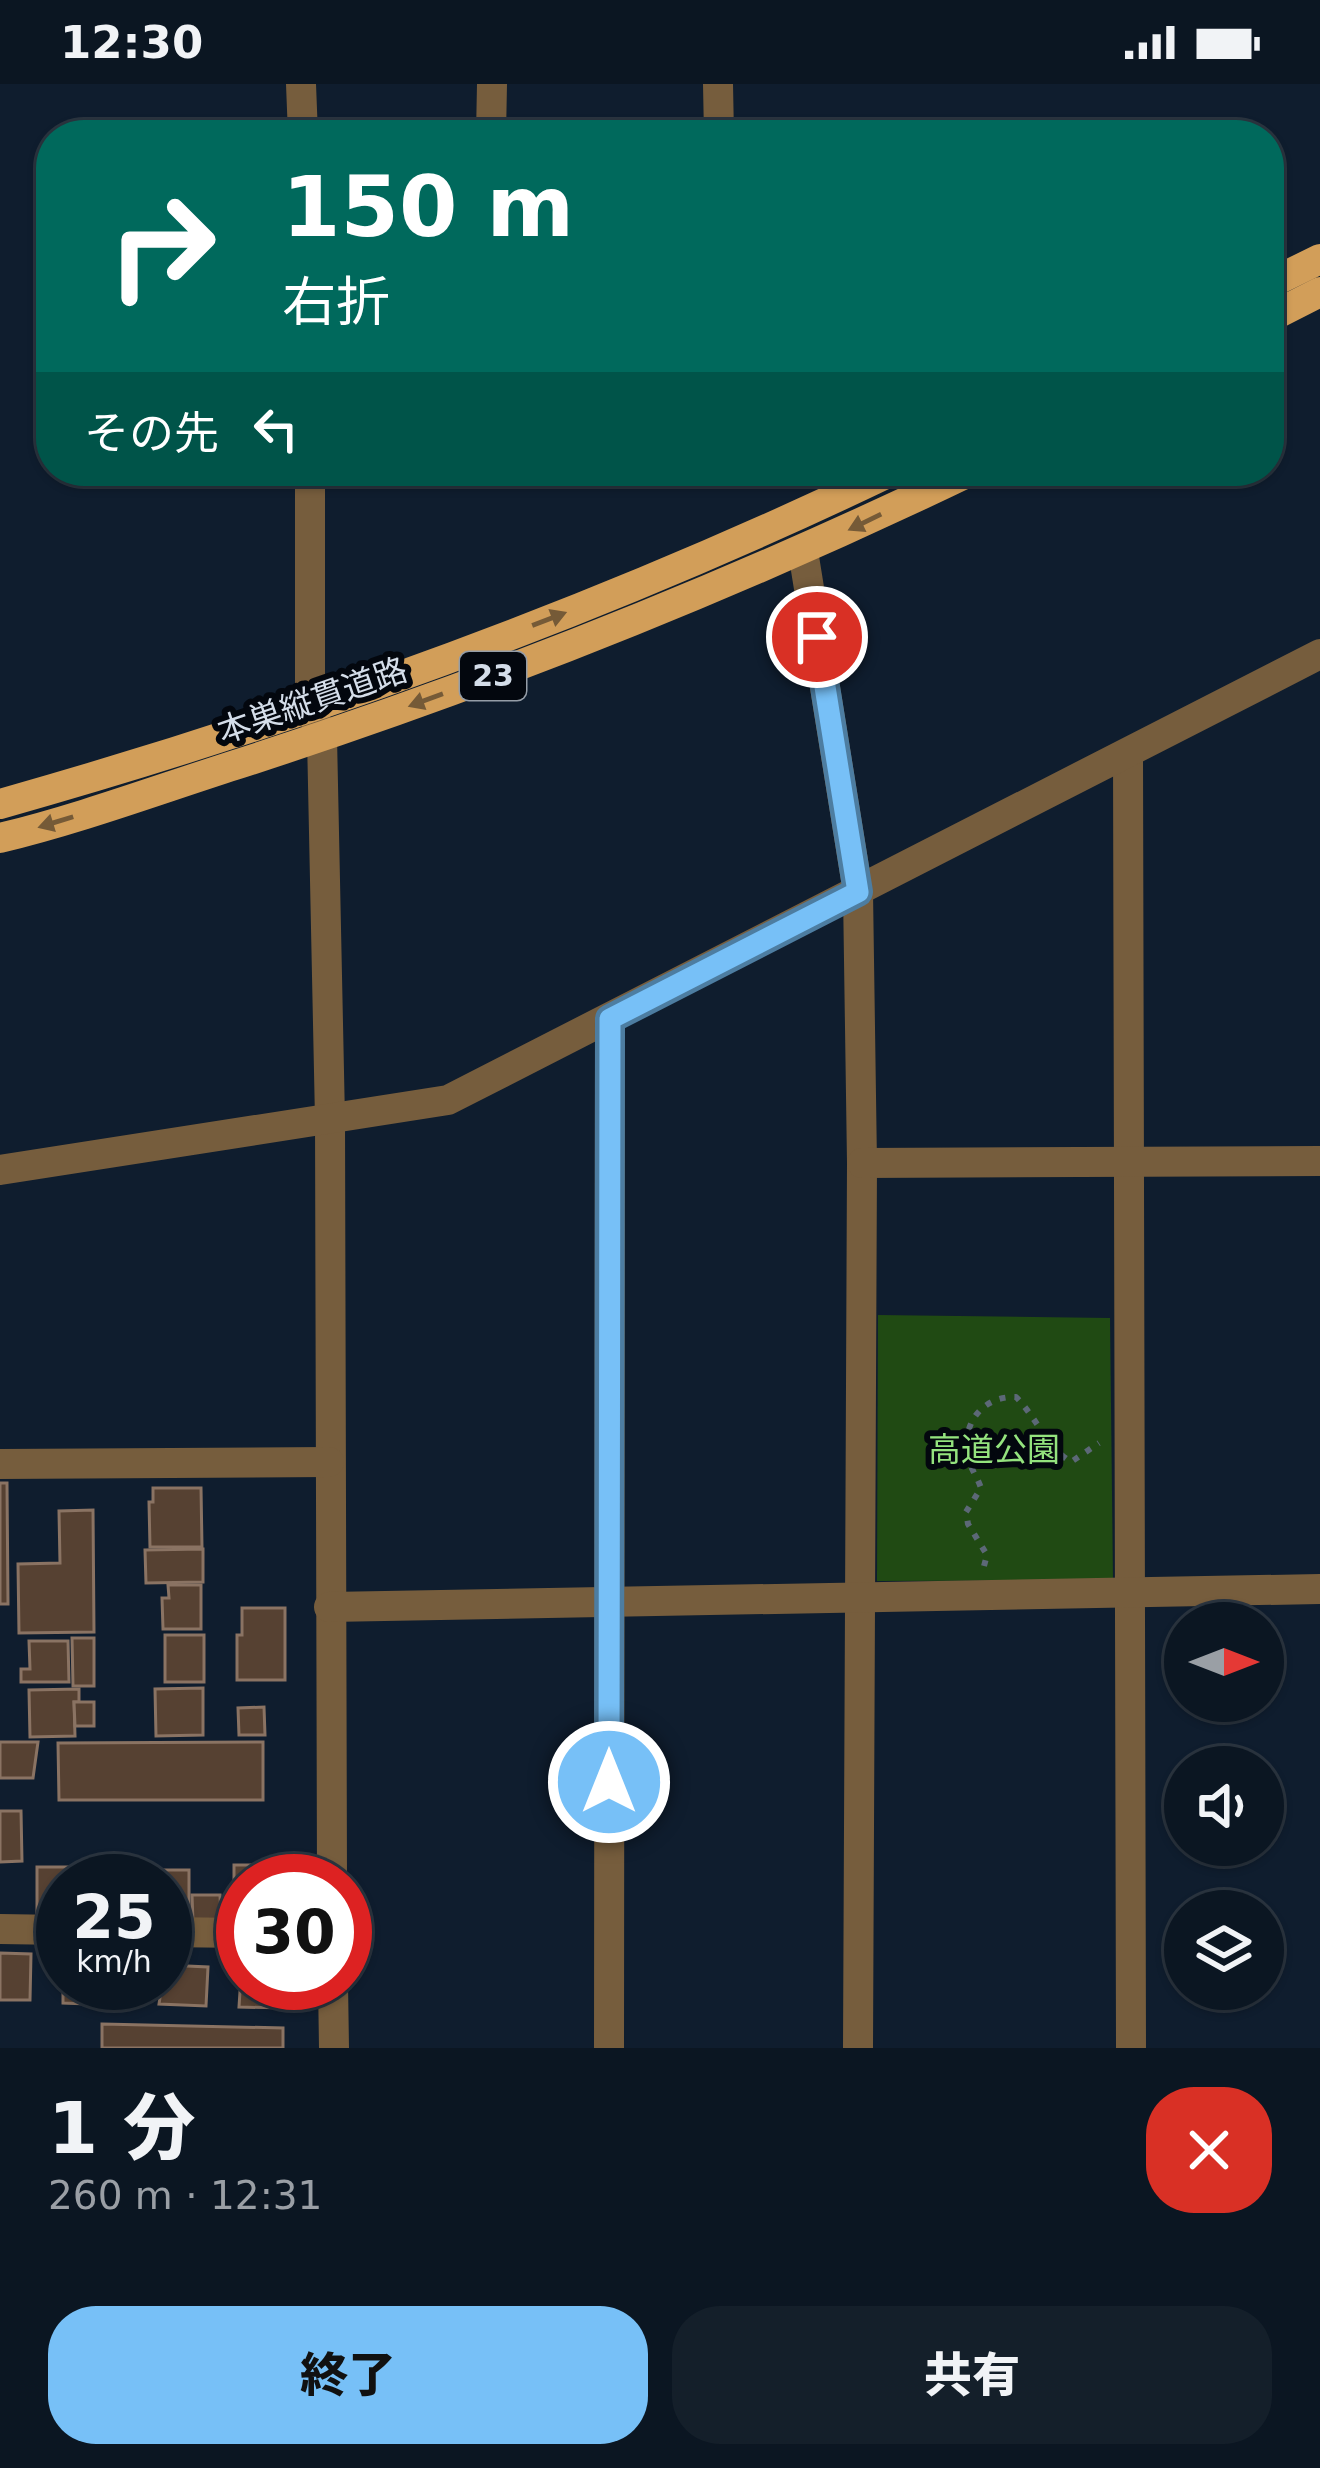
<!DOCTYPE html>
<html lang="ja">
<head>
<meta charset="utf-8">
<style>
	:root { --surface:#0b1622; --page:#141f2a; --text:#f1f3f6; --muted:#9a9fa5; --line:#2b3540; --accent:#77c0f7 }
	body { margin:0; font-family:"DejaVu Sans","Noto Sans JP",sans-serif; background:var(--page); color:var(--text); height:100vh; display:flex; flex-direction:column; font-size:45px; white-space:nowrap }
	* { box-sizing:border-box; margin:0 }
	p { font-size:39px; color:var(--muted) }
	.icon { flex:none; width:66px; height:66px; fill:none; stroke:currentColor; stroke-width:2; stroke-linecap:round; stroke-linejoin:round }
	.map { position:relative; height:1964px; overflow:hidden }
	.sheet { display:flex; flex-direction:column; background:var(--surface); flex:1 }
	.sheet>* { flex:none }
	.top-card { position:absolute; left:36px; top:36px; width:1248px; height:366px; border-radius:48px; box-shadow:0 3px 9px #0004,0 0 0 3px var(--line); background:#00695c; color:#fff; overflow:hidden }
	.needle { width:78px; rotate:90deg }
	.fabs { position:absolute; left:1164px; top:1518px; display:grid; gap:24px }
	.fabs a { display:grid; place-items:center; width:120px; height:120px; border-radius:50%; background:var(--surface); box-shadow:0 3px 9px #0004,0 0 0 3px var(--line); font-size:60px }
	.speed { position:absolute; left:36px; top:1770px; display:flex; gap:24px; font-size:60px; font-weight:700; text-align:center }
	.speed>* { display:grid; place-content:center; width:156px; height:156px; border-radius:50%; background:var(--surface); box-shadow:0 3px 9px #0004,0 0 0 3px var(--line); line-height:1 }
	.speed small { font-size:30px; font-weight:400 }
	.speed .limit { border:18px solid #d22; background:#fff; color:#111 }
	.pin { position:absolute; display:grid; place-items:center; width:102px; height:102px; color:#fff; margin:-51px; border:6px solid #fff; border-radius:50%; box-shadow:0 3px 12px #0007 }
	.me { position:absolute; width:132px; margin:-66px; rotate:0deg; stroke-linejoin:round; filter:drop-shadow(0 0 9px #0008) }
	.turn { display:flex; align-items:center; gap:42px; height:252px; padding:0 48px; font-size:54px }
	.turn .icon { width:156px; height:156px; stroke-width:2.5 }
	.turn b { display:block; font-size:84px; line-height:102px }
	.then { display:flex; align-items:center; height:114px; padding:0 48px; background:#0003; gap:24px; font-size:45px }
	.round { display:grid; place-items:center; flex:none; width:126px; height:126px; border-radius:48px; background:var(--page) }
	.summary { display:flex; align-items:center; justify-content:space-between; height:204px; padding:0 48px }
	h1 { font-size:72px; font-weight:800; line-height:90px }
	.primary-button { display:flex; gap:24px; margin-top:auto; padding:24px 48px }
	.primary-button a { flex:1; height:138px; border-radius:48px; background:var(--accent); color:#111; font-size:48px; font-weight:800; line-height:138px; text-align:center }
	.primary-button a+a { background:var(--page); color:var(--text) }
	.status { display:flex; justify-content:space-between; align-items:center; height:84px; padding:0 60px; background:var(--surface); direction:ltr }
	.status svg { height:33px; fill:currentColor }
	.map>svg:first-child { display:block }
	.green { fill:#204a13 }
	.building { fill:#564132; stroke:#8a7363; stroke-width:3 }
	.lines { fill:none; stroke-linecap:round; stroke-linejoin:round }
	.path { stroke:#5c6877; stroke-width:6; stroke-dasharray:6 9; stroke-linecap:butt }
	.street { stroke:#765d3d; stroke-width:30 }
	.primary { stroke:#d29e59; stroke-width:30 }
	.oneway { fill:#755a37 }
	.route-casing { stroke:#4d7da1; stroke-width:30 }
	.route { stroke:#77c0f7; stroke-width:21 }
	.labels { text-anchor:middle; stroke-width:12; stroke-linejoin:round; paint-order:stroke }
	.shield { fill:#03070e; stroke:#959da7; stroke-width:3 }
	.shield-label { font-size:30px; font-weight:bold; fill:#d4dde9 }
	.street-label { font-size:33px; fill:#d4dde9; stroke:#03070e }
	.park-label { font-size:33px; fill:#94e37e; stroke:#03070e }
</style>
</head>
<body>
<div class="status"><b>12:30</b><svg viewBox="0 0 49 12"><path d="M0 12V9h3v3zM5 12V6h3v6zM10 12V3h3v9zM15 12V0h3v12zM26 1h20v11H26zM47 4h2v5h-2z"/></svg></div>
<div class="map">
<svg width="1320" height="1964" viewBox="0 0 1320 1964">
	<rect width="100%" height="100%" fill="#0f1d2e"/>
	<!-- green -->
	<polygon class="green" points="878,1231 1110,1234 1113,1496 877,1497"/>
	<!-- building -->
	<g class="building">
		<polygon points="0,1399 7,1399 8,1520 0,1520"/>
		<polygon points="153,1404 201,1404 202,1463 150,1463 149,1418 153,1418"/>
		<polygon points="93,1426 94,1548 19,1549 18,1480 60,1479 59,1427"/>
		<polygon points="203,1465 203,1498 146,1499 145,1466"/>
		<polygon points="168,1501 201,1501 201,1545 163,1545 162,1514 169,1514"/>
		<polygon points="242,1524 285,1524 285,1596 237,1596 237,1551 242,1551"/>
		<rect x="165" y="1551" width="39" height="47"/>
		<polygon points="72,1554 94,1554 94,1602 73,1602"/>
		<polygon points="29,1557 68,1557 69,1598 21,1598 21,1585 30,1585"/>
		<polygon points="203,1604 203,1651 156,1652 155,1605"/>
		<polygon points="79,1605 79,1618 74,1618 75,1652 30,1653 29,1606"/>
		<polygon points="74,1618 94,1618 94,1642 75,1642"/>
		<polygon points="264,1623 265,1651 239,1651 238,1624"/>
		<polygon points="0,1658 38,1658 33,1694 0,1694"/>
		<polygon points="263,1658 263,1716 59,1716 58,1659"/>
		<polygon points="0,1727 21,1727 22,1777 0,1778"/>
		<polygon points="234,1781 283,1781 283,1797 243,1797 243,1835 241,1824 237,1824 238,1808 234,1808"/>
		<polygon points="37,1783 88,1783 88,1797 63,1797 63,1834 37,1834"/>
		<polygon points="142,1786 189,1786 189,1826 165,1826 165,1797 142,1797"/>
		<polygon points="192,1811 220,1811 221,1837 193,1838"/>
		<polygon points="0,1869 31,1870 30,1916 0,1916"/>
		<polygon points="242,1876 243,1899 285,1899 284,1924 239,1923"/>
		<polygon points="165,1881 208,1883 206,1922 159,1920"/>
		<polygon points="63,1899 114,1899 113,1921 63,1919"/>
		<polygon points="102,1940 283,1944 283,1964 102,1964"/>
	</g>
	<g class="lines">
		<!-- path -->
		<path class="path" d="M984,1482L987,1471L968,1440L966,1428L981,1404C977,1392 968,1381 967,1369C963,1337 984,1312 1016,1313C1036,1333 1047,1363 1071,1378L1099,1359"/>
		<!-- street -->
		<g class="street">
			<polyline points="301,0 303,51"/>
			<polyline points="718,0 719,51"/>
			<polyline points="491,51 492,0"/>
			<polyline points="310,387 310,622 322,653 330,1035 332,1797"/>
			<polyline points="803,467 858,808 862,1079 858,1964"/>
			<polyline points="1128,671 1131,1964"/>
			<polyline points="862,1079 1320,1077"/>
			<polyline points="0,1086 448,1016 1320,570"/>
			<polyline points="0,1380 329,1378"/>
			<polyline points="329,1523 1320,1505"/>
			<polyline points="0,1845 63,1846"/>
			<polyline points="165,1848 243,1849"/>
			<polyline points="333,1899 334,1964"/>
			<polyline points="609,1964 610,935"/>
		</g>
		<!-- primary -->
		<g class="primary">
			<polyline points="1269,200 1320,175"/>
			<polyline points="1269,234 1320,208"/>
			<path d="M0,720C305,634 607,524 892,387"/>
			<path d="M0,754C79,735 157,706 235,681C487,600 732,502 971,387"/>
		</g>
	</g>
	<!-- one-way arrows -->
	<defs><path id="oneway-solid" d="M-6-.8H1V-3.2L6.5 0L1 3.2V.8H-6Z" transform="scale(3)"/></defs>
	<g class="oneway">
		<use href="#oneway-solid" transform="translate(865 438) rotate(154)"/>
		<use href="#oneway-solid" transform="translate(549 535) rotate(-21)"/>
		<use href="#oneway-solid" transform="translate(426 616) rotate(160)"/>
		<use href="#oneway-solid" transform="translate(56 738) rotate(163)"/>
	</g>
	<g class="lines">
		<defs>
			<polyline id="route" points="609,1698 610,935 858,808 817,553"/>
		</defs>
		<!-- route casing -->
		<use href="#route" class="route-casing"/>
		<!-- route -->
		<use href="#route" class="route"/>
	</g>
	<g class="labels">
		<!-- shield labels -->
		<rect class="shield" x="460" y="568" width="66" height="48" rx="9"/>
		<g class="shield-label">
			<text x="493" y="602">23</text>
		</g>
		<!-- street labels -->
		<g class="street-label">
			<text transform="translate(312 616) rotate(-19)" y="12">本巣縦貫道路</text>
		</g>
		<!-- park labels -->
		<g class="park-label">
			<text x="994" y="1377">高道公園</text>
		</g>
	</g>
</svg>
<div class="fabs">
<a><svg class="needle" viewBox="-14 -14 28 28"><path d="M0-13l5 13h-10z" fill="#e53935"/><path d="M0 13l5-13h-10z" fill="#9a9fa5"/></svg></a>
<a><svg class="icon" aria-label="sound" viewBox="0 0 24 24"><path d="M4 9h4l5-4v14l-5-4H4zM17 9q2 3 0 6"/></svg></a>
<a><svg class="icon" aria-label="layers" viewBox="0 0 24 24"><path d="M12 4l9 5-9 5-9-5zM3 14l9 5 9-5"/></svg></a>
</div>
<div class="speed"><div>25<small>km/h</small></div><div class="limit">30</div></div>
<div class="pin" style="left:817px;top:553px;background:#d93025"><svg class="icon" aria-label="arrive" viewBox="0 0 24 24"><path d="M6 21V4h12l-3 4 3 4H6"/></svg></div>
<svg class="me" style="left:609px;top:1698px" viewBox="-20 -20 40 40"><circle r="17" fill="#77c0f7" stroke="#fff" stroke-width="3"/><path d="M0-11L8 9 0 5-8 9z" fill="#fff"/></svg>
<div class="top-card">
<div class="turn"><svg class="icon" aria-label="right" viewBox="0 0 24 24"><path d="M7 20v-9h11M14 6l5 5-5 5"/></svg><div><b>150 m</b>右折</div></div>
<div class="then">その先<svg class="icon" aria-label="left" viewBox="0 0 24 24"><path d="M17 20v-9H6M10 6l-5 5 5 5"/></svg></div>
</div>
</div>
<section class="sheet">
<div class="summary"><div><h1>1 分</h1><p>260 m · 12:31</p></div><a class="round" style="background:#d93025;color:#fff"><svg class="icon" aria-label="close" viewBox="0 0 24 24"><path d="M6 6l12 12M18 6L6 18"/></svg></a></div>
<div class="primary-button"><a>終了</a><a>共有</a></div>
</section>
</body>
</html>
